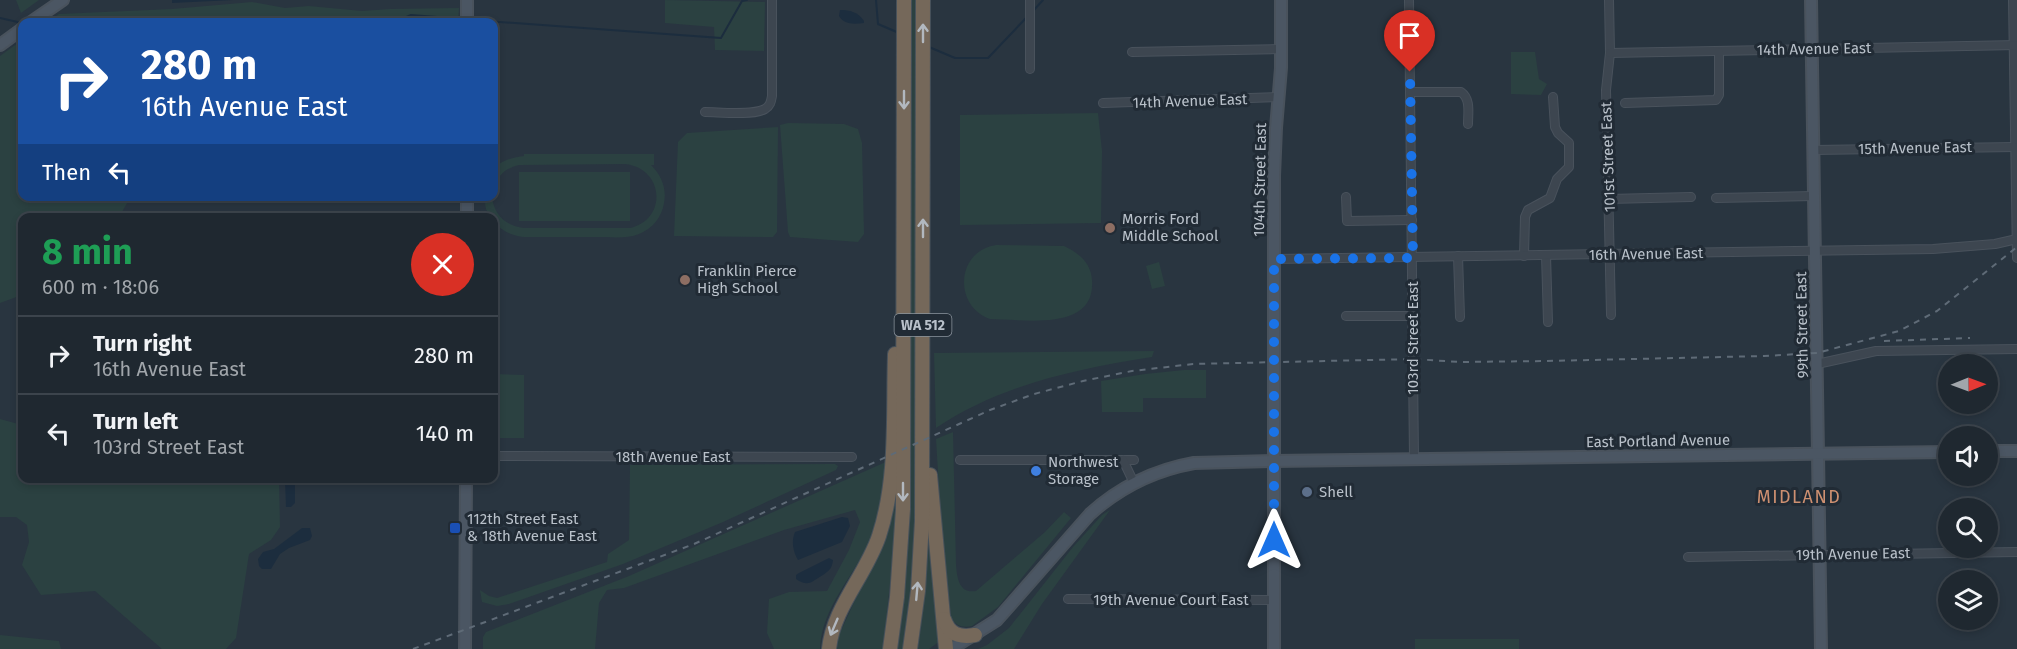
<!DOCTYPE html>
<html lang="en">
<head>
<meta charset="utf-8">
<style>
	:root { --surface:#1f2830; --page:#2c343c; --text:#f1f3f6; --muted:#a1a6ab; --line:#3c444c }
	body { margin:0; font-family:"Fira Sans",sans-serif; background:var(--page); color:var(--text); height:100vh; display:flex; flex-direction:column; font-size:22px; white-space:nowrap }
	* { box-sizing:border-box; margin:0 }
	p { font-size:20px; color:var(--muted) }
	.icon { flex:none; width:33px; height:33px; fill:none; stroke:currentColor; stroke-width:2; stroke-linecap:round; stroke-linejoin:round }
	.map { position:relative; flex:1; overflow:hidden }
	.panel { position:absolute; left:18px; top:213px; width:480px; height:270px; display:flex; flex-direction:column; background:var(--surface); border-radius:12px; box-shadow:0 3px 9px #0003,0 0 0 2px var(--line) }
	.panel>* { flex:none }
	.hud { position:absolute; left:18px; top:18px; width:480px; height:183px; border-radius:12px; box-shadow:0 3px 9px #0003,0 0 0 2px var(--line); background:#1a4fa0; color:#fff; overflow:hidden }
	.needle { width:39px; rotate:89deg }
	.controls { position:absolute; left:1938px; top:354px; display:grid; gap:12px }
	.controls a { display:grid; place-items:center; width:60px; height:60px; border-radius:50%; background:var(--surface); box-shadow:0 3px 9px #0003,0 0 0 2px var(--line); font-size:30px }
	.pin { position:absolute; display:grid; place-items:center; width:51px; height:51px; color:#fff; margin:-62px -26px; border-radius:50% 50% 50% 0; rotate:-45deg; box-shadow:0 0 6px #0007 }
	.pin .icon { rotate:45deg }
	.me { position:absolute; width:66px; margin:-33px; rotate:0deg; stroke-linejoin:round; filter:drop-shadow(0 0 4px #0008) }
	.turn { display:flex; align-items:center; gap:21px; height:126px; padding:0 24px; font-size:27px }
	.turn .icon { width:78px; height:78px; stroke-width:2.5 }
	.turn b { display:block; font-size:42px; line-height:51px }
	.then { display:flex; align-items:center; height:57px; padding:0 24px; background:#0003; gap:12px; font-size:22px }
	.round { display:grid; place-items:center; flex:none; width:63px; height:63px; border-radius:32px; background:var(--page) }
	.overview { display:flex; align-items:center; justify-content:space-between; height:102px; padding:0 24px }
	h1 { font-size:36px; font-weight:700; line-height:45px; color:#1e9e55 }
	ul { padding:0; list-style:none }
	li { display:flex; align-items:center; gap:18px; height:78px; padding:0 24px; border-top:2px solid var(--line) }
	li div { flex:1 }
	li b { display:block; font-size:22px }
	li em { font-style:normal }
	.map>svg:first-child { display:block }
	.green { fill:#2b4141 }
	.water { fill:#1c2d3e }
	.lines { fill:none; stroke-linecap:round; stroke-linejoin:round }
	.stream { stroke:#1c2d3e; stroke-width:2 }
	.street-casing { stroke:#49525c; stroke-width:10 }
	.secondary-casing { stroke:#49525c; stroke-width:14 }
	.highway-casing { stroke:#47515a; stroke-width:16 }
	.street { stroke:#3d4650; stroke-width:8 }
	.secondary { stroke:#4b5663; stroke-width:10 }
	.highway { stroke:#75685a; stroke-width:14 }
	.rail { stroke:#5f6b77; stroke-width:2; stroke-dasharray:6 6; stroke-linecap:butt }
	.oneway { stroke:#b2b8bf }
	.route { stroke:#1a73e8; stroke-width:10; stroke-dasharray:0 18 }
	.education-dot { fill:#8d6e63; stroke:#212b35; stroke-width:2 }
	.shop-dot { fill:#3f7fe0; stroke:#212b35; stroke-width:2 }
	.service-dot { fill:#5c6f8a; stroke:#212b35; stroke-width:2 }
	.transit-dot { fill:#1a4fb4; stroke:#212b35; stroke-width:2 }
	.labels { text-anchor:middle; stroke-width:6; stroke-linejoin:round; paint-order:stroke }
	.shield { fill:#212b35; stroke:#8b949d; stroke-width:1.5 }
	.shield-label { font-size:14px; font-weight:bold; fill:#b9c1ca }
	.street-label { font-size:15px; fill:#b9c1ca; stroke:#212b35 }
	.poi-label { font-size:15px; fill:#b9c1ca; stroke:#212b35; text-anchor:start }
	.quarter-label { font-size:18px; letter-spacing:1.5px; fill:#ce9071; stroke:#212b35 }
</style>
</head>
<body>
<div class="map">
<svg width="2017" height="649" viewBox="0 0 2017 649">
	<rect width="100%" height="100%" fill="#293540"/>
	<!-- green -->
	<g class="green">
		<polygon points="16,0 39,0 21,13"/>
		<polygon points="665,0 765,2 764,51 715,50 714,27 665,23"/>
		<polygon points="909,0 917,0 918,475 914,575 905,649 896,649 904,598 908,531"/>
		<polygon points="252,2 285,8 309,6 362,11 390,9 459,8 458,22 47,22 59,14 172,9"/>
		<polygon points="22,40 22,196 129,196 130,198 119,217 22,218 22,295 0,303 0,56"/>
		<polygon points="1535,52 1539,79 1547,84 1541,95 1511,94 1511,52"/>
		<polygon points="1098,113 1102,151 1101,223 960,225 960,115"/>
		<polygon points="788,123 844,124 858,129 862,143 864,234 858,242 790,237 788,232 780,125"/>
		<polygon points="778,127 777,232 773,237 674,236 678,142 687,133"/>
		<path d="M524,154H654V165H651C661,175 667,188 664,203C662,217 652,229 639,234C627,239 611,237 598,237C573,237 549,237 524,237C512,236 502,231 494,222V218L490,217L486,209L484,197H492C494,215 506,226 524,228H630C668,219 664,168 625,164L519,165C506,168 498,175 494,188C494,183 493,177 494,172C496,161 514,157 524,156Z"/>
		<rect x="519" y="172" width="111" height="49"/>
		<path d="M996,245L1064,246C1079,253 1091,263 1092,280C1096,333 1023,319 990,319C953,306 956,251 996,245Z"/>
		<polygon points="1159,262 1165,286 1152,289 1146,266"/>
		<path d="M1154,351L1152,357C1076,369 1000,385 936,428L934,353Z"/>
		<polygon points="1184,370 1206,370 1206,398 1143,398 1143,412 1102,412 1101,381 1145,374"/>
		<polygon points="494,374 524,375 524,438 494,438"/>
		<polygon points="0,419 22,425 22,478 279,479 280,527 271,540 249,554 236,638 226,649 162,649 95,591 41,595 22,565 29,542 27,525 16,517 0,517"/>
		<path d="M953,432L956,564C957,578 959,594 976,591L1045,532L1064,512L1071,518L998,607L972,626C963,628 955,626 951,617L941,522L936,439Z"/>
		<path d="M888,461C885,486 883,513 872,537C856,573 821,608 820,649H774L767,633L769,599L789,592L827,591L849,550L860,522L855,510L784,530L624,588L607,590L599,603L595,649H483V637L486,632L629,576Z"/>
		<polygon points="835,464 838,466 836,470 723,522 623,564 509,604 497,606 482,602 480,590 489,596 497,598 607,562 608,554 629,540 630,465"/>
		<polygon points="896,481 895,537 883,649 837,649 839,635 879,548"/>
		<polygon points="1110,510 1042,604 1014,649 978,649 987,645 1009,628 1073,547 1102,515"/>
		<polygon points="931,518 940,641 929,649 918,649 924,600"/>
		<polygon points="0,635 59,641 61,649 0,649"/>
		<rect x="1415" y="639" width="104" height="10"/>
	</g>
	<!-- water -->
	<g class="water">
		<polygon points="172,0 233,0 172,3"/>
		<path d="M840,10C850,10 858,12 864,21V23C854,24 844,25 839,16Z"/>
		<polygon points="285,479 295,479 295,503 291,507 286,507"/>
		<path d="M842,517L848,518L850,526L842,542L798,560C793,552 791,541 795,532Z"/>
		<polygon points="302,528 310,528 312,536 310,540 289,548 280,554 271,569 262,569 259,566 258,559 263,552 274,549"/>
		<path d="M829,558L833,560C832,568 830,570 823,575C812,581 809,588 796,579V575L799,573Z"/>
	</g>
	<g class="lines">
		<!-- stream -->
		<g class="stream">
			<polyline points="876,0 878,24 899,33"/>
			<polyline points="1033,11 1043,0"/>
			<polyline points="0,18 22,23"/>
			<polyline points="472,20 721,38 742,1 747,0"/>
			<polyline points="395,22 411,15 463,19"/>
			<polyline points="929,47 955,58 988,58 1027,17"/>
		</g>
		<defs>
			<g id="street">
				<polyline points="1409,0 1414,459"/>
				<polyline points="1609,0 1610,53 1606,90 1611,315"/>
				<polyline points="2013,0 2017,258"/>
				<polyline points="1132,52 1281,49"/>
				<polyline points="1610,53 2017,45"/>
				<polyline points="1030,69 1030,0"/>
				<path d="M1410,92H1461C1471,99 1468,113 1468,124"/>
				<polyline points="1103,103 1278,97"/>
				<polyline points="1625,103 1716,100 1719,95 1719,52"/>
				<path d="M705,112C719,112 752,116 765,109C770,106 771,102 772,96V0"/>
				<polyline points="1814,150 2015,147"/>
				<polyline points="1346,197 1347,221 1412,220"/>
				<polyline points="1716,198 1814,196"/>
				<polyline points="1609,199 1691,197"/>
				<polyline points="1546,255 1548,322"/>
				<polyline points="1458,256 1460,317"/>
				<polyline points="1524,256 1525,217 1528,210 1550,198 1557,179 1569,167 1569,143 1558,133 1555,127 1553,97"/>
				<polyline points="1274,259 1933,249 1995,244 2017,239"/>
				<polyline points="1346,316 1413,316"/>
				<polyline points="1817,364 1876,351 2017,349"/>
				<polyline points="494,456 852,457"/>
				<polyline points="960,460 1134,460"/>
				<polyline points="1123,460 1134,483"/>
				<polyline points="1688,557 2017,552"/>
				<polyline points="1068,599 1275,600"/>
			</g>
			<g id="secondary">
				<polyline points="1811,0 1821,649"/>
				<polyline points="31,22 63,0"/>
				<polyline points="467,22 467,0"/>
				<polyline points="0,45 22,29"/>
				<polyline points="467,218 467,196"/>
				<polyline points="1988,451 2017,451"/>
				<polyline points="465,649 466,478"/>
				<path d="M951,649L997,620L1090,514C1120,487 1155,470 1194,463L1274,461L1948,452"/>
				<polyline points="1274,649 1274,176 1276,128 1281,68 1281,0"/>
			</g>
			<g id="highway">
				<polyline points="930,475 946,649"/>
				<path d="M944,619C949,634 959,638 975,635"/>
				<path d="M829,649C833,608 866,575 879,536C898,478 893,414 895,354"/>
				<polyline points="890,649 897,597 903,509 904,0"/>
				<polyline points="910,649 918,591 922,521 923,0"/>
			</g>
		</defs>
		<!-- street casing -->
		<use href="#street" class="street-casing"/>
		<!-- secondary casing -->
		<use href="#secondary" class="secondary-casing"/>
		<!-- highway casing -->
		<use href="#highway" class="highway-casing"/>
		<!-- street -->
		<use href="#street" class="street"/>
		<!-- secondary -->
		<use href="#secondary" class="secondary"/>
		<!-- highway -->
		<use href="#highway" class="highway"/>
		<!-- rail -->
		<g class="rail">
			<polyline points="1884,341 1970,338"/>
			<polyline points="413,649 694,544 990,410 1034,394 1083,381 1132,371 1193,364 1414,359 1459,362 1547,361 1764,356 1817,353 1899,331 1937,311 2017,247"/>
		</g>
	</g>
	<!-- one-way arrows -->
	<defs><path id="oneway-shaft" d="M-6 0H5M1.5-3L5.5 0L1.5 3" fill="none" stroke-width="1.6" stroke-linecap="round" stroke-linejoin="round" transform="scale(1.5)"/></defs>
	<g class="oneway">
		<use href="#oneway-shaft" transform="translate(923 33) rotate(-90)"/>
		<use href="#oneway-shaft" transform="translate(904 100) rotate(90)"/>
		<use href="#oneway-shaft" transform="translate(923 228) rotate(-90)"/>
		<use href="#oneway-shaft" transform="translate(903 492) rotate(90)"/>
		<use href="#oneway-shaft" transform="translate(917 591) rotate(-85)"/>
		<use href="#oneway-shaft" transform="translate(834 627) rotate(113)"/>
	</g>
	<g class="lines">
		<!-- route -->
		<polyline class="route" points="1274,540 1274,259 1413,258 1410,72"/>
	</g>
	<!-- markers -->
	<g class="education-dot">
		<circle cx="1110" cy="228" r="6"/>
		<circle cx="685" cy="280" r="6"/>
	</g>
	<circle class="shop-dot" cx="1036" cy="471" r="6"/>
	<circle class="service-dot" cx="1307" cy="492" r="6"/>
	<rect class="transit-dot" x="449" y="522" width="12" height="12" rx="3"/>
	<g class="labels">
		<!-- shield labels -->
		<rect class="shield" x="894.5" y="314" width="57" height="22" rx="4.5"/>
		<g class="shield-label">
			<text x="923" y="330">WA 512</text>
		</g>
		<!-- street labels -->
		<g class="street-label">
			<text transform="translate(1814 49) rotate(-1)" y="5">14th Avenue East</text>
			<text transform="translate(1190 101) rotate(-2)" y="5">14th Avenue East</text>
			<text transform="translate(1915 148) rotate(-1)" y="5">15th Avenue East</text>
			<text transform="translate(1608 157) rotate(-92)" y="5">101st Street East</text>
			<text transform="translate(1260 180) rotate(-89)" y="5">104th Street East</text>
			<text transform="translate(1646 254) rotate(-1)" y="5">16th Avenue East</text>
			<text transform="translate(1802 325) rotate(-91)" y="5">99th Street East</text>
			<text transform="translate(1413 338) rotate(-90)" y="5">103rd Street East</text>
			<text transform="translate(1658 441) rotate(-1)" y="5">East Portland Avenue</text>
			<text x="673" y="462">18th Avenue East</text>
			<text transform="translate(1853 554) rotate(-1)" y="5">19th Avenue East</text>
			<text x="1171" y="605">19th Avenue Court East</text>
		</g>
		<!-- poi labels -->
		<g class="poi-label">
			<text x="1122" y="224">Morris Ford<tspan x="1122" dy="17">Middle School</tspan></text>
			<text x="697" y="276">Franklin Pierce<tspan x="697" dy="17">High School</tspan></text>
			<text x="1048" y="467">Northwest<tspan x="1048" dy="17">Storage</tspan></text>
			<text x="1319" y="497">Shell</text>
			<text x="467" y="524">112th Street East<tspan x="467" dy="17">&amp; 18th Avenue East</tspan></text>
		</g>
		<!-- quarter labels -->
		<g class="quarter-label">
			<text x="1799" y="503">MIDLAND</text>
		</g>
	</g>
</svg>
<div class="controls">
<a><svg class="needle" viewBox="-14 -14 28 28"><path d="M0-13l5 13h-10z" fill="#e53935"/><path d="M0 13l5-13h-10z" fill="#a1a6ab"/></svg></a>
<a><svg class="icon" aria-label="sound" viewBox="0 0 24 24"><path d="M4 9h4l5-4v14l-5-4H4zM17 9q2 3 0 6"/></svg></a>
<a><svg class="icon" aria-label="search" viewBox="0 0 24 24"><circle cx="10" cy="10" r="6"/><path d="M15 15l6 6"/></svg></a>
<a><svg class="icon" aria-label="layers" viewBox="0 0 24 24"><path d="M12 4l9 5-9 5-9-5zM3 14l9 5 9-5"/></svg></a>
</div>
<div class="pin" style="left:1410px;top:72px;background:#d93025"><svg class="icon" aria-label="arrive" viewBox="0 0 24 24"><path d="M6 21V4h12l-3 4 3 4H6"/></svg></div>
<svg class="me" style="left:1274px;top:540px" viewBox="-20 -20 40 40"><path d="M0-17L14 15 0 8-14 15z" fill="#1a73e8" stroke="#fff" stroke-width="4"/></svg>
<div class="hud">
<div class="turn"><svg class="icon" aria-label="right" viewBox="0 0 24 24"><path d="M7 20v-9h11M14 6l5 5-5 5"/></svg><div><b>280 m</b>16th Avenue East</div></div>
<div class="then">Then<svg class="icon" aria-label="left" viewBox="0 0 24 24"><path d="M17 20v-9H6M10 6l-5 5 5 5"/></svg></div>
</div>
<section class="panel">
<div class="overview"><div><h1>8 min</h1><p>600 m · 18:06</p></div><a class="round" style="background:#d93025;color:#fff"><svg class="icon" aria-label="close" viewBox="0 0 24 24"><path d="M6 6l12 12M18 6L6 18"/></svg></a></div>
<ul>
<li><svg class="icon" aria-label="right" viewBox="0 0 24 24"><path d="M7 20v-9h11M14 6l5 5-5 5"/></svg><div><b>Turn right</b><p>16th Avenue East</p></div><em>280 m</em></li>
<li><svg class="icon" aria-label="left" viewBox="0 0 24 24"><path d="M17 20v-9H6M10 6l-5 5 5 5"/></svg><div><b>Turn left</b><p>103rd Street East</p></div><em>140 m</em></li>
</ul>
</section>
</div>
</body>
</html>
